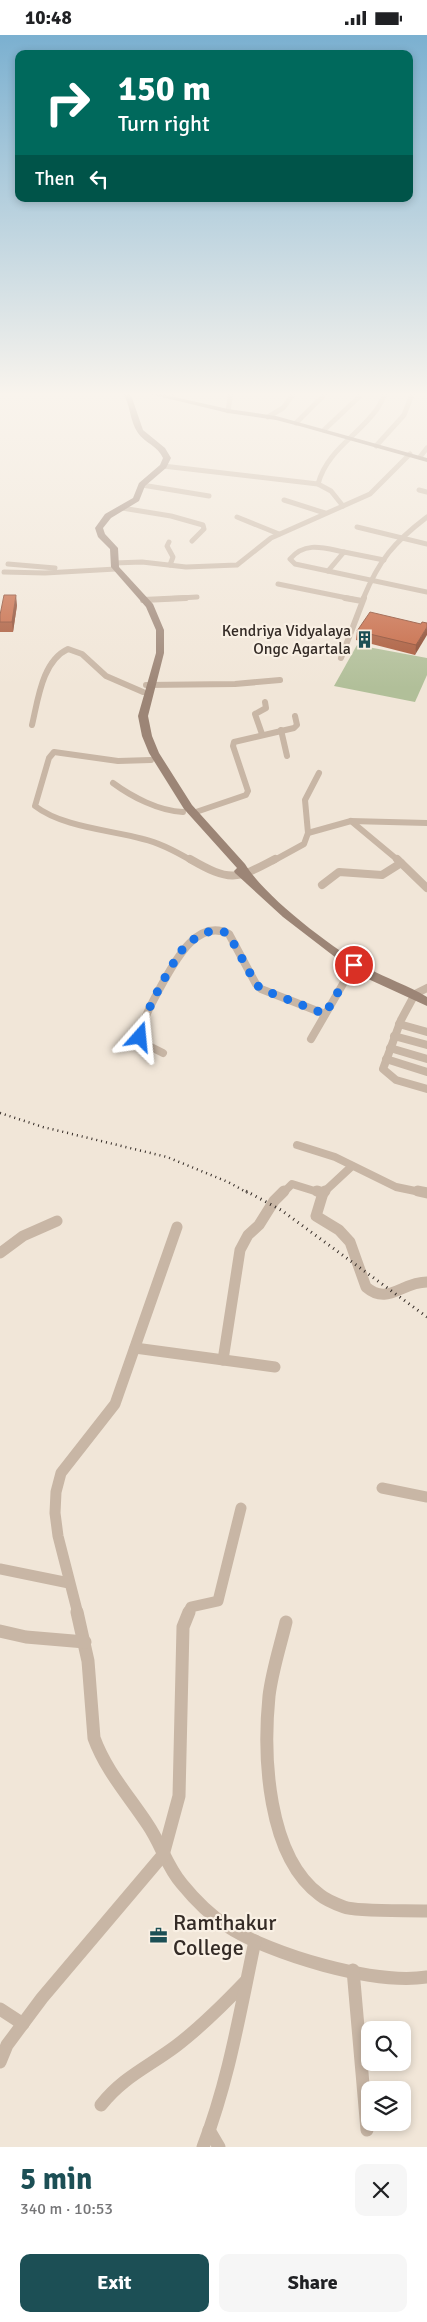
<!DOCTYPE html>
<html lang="en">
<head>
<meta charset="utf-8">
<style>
	:root { --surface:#fff; --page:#f6f6f6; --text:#202124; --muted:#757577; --accent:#1c4f55 }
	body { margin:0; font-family:Signika,sans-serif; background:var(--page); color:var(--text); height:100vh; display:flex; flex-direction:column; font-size:19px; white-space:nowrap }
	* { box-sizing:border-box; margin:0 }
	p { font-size:16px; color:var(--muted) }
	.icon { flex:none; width:28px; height:28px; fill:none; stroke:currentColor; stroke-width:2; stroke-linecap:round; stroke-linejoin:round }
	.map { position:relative; height:2112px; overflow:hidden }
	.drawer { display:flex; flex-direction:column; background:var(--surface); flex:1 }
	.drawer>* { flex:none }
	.hud { position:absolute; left:15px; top:15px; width:398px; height:152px; border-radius:10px; box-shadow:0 2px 8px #0003; background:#00695c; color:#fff; overflow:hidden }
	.fabs { position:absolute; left:361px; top:1986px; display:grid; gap:10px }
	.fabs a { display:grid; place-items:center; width:50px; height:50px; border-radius:10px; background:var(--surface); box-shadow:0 2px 8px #0003; font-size:25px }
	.pin { position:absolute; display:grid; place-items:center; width:42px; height:42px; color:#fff; margin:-21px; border:2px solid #fff; border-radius:50%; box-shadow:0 1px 5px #0007 }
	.me { position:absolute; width:55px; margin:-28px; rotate:18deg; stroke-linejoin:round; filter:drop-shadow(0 0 4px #0008) }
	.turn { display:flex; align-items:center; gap:18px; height:105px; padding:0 20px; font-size:22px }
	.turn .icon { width:65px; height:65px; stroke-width:2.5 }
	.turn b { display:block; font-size:35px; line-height:42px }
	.then { display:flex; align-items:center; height:48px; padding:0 20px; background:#0003; gap:10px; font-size:19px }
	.round { display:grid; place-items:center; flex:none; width:52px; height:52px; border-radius:10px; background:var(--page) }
	.headline { display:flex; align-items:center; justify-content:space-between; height:85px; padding:0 20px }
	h1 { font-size:30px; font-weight:800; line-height:38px; color:var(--accent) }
	.action { display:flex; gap:10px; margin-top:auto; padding:10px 20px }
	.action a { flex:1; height:58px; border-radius:10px; background:var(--accent); color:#fff; font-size:20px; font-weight:800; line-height:58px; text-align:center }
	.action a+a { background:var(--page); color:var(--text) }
	.status { display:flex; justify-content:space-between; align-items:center; height:35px; padding:0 25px; background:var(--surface); direction:ltr }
	.status svg { height:14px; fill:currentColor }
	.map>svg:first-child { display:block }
	.green { fill:#b1bf99 }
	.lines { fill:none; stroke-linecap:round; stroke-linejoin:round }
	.street-far4 { stroke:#c8b6a5; stroke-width:5 }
	.street-far3 { stroke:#c8b6a5; stroke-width:6 }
	.street-far2 { stroke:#c8b6a5; stroke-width:8 }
	.street-far1 { stroke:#c8b6a5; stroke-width:11 }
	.street { stroke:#c8b6a5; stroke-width:13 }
	.secondary { fill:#9c8576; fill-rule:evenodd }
	.rail-far1 { stroke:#342b26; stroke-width:2.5; stroke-dasharray:1 4; stroke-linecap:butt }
	.rail { stroke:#342b26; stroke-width:3; stroke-dasharray:1 4.5; stroke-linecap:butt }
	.wall { fill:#a95839 }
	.shaded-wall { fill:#8a472e }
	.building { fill:#c56642; stroke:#8a472e }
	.route { stroke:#1a73e8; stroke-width:9; stroke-dasharray:0 16.2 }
	.labels { text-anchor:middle; stroke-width:4.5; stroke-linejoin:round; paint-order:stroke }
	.far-poi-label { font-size:16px; fill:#342b26; stroke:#f9f0e4; text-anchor:end }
	.near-poi-label { font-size:22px; fill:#342b26; stroke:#f9f0e4; text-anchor:start }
</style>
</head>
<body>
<div class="status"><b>10:48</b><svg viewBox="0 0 49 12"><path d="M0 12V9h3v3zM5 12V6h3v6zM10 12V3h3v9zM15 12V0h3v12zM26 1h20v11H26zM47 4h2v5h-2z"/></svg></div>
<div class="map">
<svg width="427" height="2112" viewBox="0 0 427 2112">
	<rect width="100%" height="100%" fill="#f1e6d8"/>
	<!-- green -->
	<polygon class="green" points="357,610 427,623 427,640 415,667 334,651"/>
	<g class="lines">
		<!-- street-far4 -->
		<g class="street-far4">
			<polyline points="171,362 173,357"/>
			<polyline points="228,376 231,357"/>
			<polyline points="268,382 283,373 295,357"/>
			<polyline points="296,388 327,357"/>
			<polyline points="324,395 359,362"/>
			<polyline points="376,411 404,380 413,357"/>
			<polyline points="420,422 427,413"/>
			<polyline points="163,431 318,449 331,456 343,471"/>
			<path d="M318,449C327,415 358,401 377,374C381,368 383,362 387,357"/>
			<polyline points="142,450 209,461"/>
			<polyline points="419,455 427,457"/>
			<polyline points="284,465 325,478"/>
			<polyline points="122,473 171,481 203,490 204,494 192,506"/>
			<polyline points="237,482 279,499"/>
			<polyline points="357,492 427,509"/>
			<polyline points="169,507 167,511 173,522 170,530"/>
			<path d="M344,517C324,513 305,506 290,524L295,529L427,557"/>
			<polyline points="114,528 142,527 186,532 237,530 271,503 370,459 410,419"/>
			<polyline points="8,529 55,533"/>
			<polyline points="328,536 344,517 384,525"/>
			<polyline points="4,537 45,538 116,534"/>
			<polyline points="278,549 352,564"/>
			<polyline points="163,564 197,562"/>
			<path d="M363,564C379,525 394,507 427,482"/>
		</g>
		<!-- street-far3 -->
		<g class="street-far3">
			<polyline points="345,563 362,566"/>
			<polyline points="143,565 186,563"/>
			<polyline points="341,623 364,563"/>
			<polyline points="146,650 235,649 280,645"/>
			<path d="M32,690C38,665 42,626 68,614L82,619L106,641L143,657"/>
			<polyline points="281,695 287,721"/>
			<polyline points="262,699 255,679 266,673 265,667"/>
			<path d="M151,725L118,726L54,717L49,723L35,771C62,792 110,795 143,804C160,808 177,817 192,826"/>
			<path d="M113,748C132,762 159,776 183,777"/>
			<polyline points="193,778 246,760 248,756 233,711 234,707 294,693 297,690 295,681"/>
			<polyline points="351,786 399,826"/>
			<polyline points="308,798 351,786 427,788"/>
			<polyline points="273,826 304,809 308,798 305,765 319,738"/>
		</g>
		<!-- street-far2 -->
		<g class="street-far2">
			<path d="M190,824C230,847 236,845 275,824"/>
			<polyline points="397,824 427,853"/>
			<polyline points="322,850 339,837 382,840 401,828"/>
			<polyline points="427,953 415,959 401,985 383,1034 396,1045 427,1054"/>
			<polyline points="399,989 427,997"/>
			<polyline points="394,1001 427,1010"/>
			<polyline points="311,1004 354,930"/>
			<polyline points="390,1013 427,1024"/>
			<path d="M163,1018L147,1010L140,1003C142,985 152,968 160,953C173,930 196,882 229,899L256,949L261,954L325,979"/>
			<polyline points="386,1024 427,1037"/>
			<polyline points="297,1110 335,1122 396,1152 425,1158"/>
			<polyline points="283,1158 292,1149 321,1158"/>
			<polyline points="323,1158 352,1131"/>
		</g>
		<!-- street-far1 -->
		<g class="street-far1">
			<polyline points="317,1156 323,1158 325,1156"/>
			<polyline points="418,1156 427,1158"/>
			<path d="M323,1158L316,1181L339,1195L350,1207L366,1252C388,1271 401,1247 427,1247"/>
			<polyline points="0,1218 23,1201 57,1186"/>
			<polyline points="135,1313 275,1332"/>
			<polyline points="223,1325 240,1215 248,1200 259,1190 274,1166 284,1156"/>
			<polyline points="382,1453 427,1462"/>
			<polyline points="0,1534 69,1548"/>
			<polyline points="78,1579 58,1501 55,1478 56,1457 61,1438 115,1369 177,1192"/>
			<polyline points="188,1579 191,1572 218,1566 241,1473"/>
		</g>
		<!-- street -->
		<g class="street">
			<path d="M77,1577L88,1626L94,1703C106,1736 129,1761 148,1790C161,1809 167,1832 182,1849C195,1865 210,1880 227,1891C271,1920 375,1950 427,1942"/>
			<path d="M286,1587C280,1612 272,1636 269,1661C263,1721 267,1821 320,1860C326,1865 336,1869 344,1872C357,1877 410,1875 427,1876"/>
			<polyline points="0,1596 26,1602 85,1607"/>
			<polyline points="353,1935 367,2095"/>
			<polyline points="0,1974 23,1989"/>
			<polyline points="0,2027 7,2010 42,1963 163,1820 179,1761 183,1592 189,1577"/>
			<path d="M101,2070C123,2042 148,2032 176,2011C201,1992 224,1969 246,1946"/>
			<polyline points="209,2095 219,2112"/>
			<path d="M203,2112C229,2045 240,1976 255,1906"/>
		</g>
		<!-- secondary -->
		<g class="secondary">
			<path d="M122,357H129L131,360L143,395L165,413L171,423L166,433L145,451L139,466L111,483L103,493L105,499L118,513L119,532L153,569L164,595V618L148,681L152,701L159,718L192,770L245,829C265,862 333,914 368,933C387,944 408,950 427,962V971L366,943L348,932L283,882L235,838L234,836L237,833L184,774L149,718L142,701L138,681L156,618V595L146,572L111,532L110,514L98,502L95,493L105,479L133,463L139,448L160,430L163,423C158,411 145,408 138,398C129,385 131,369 122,357Z"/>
			<polygon points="141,357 152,357 228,374 276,381 427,423 427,427 303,392 276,385 228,378"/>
		</g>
		<!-- rail-far1 -->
		<polyline class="rail-far1" points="0,1078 43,1092 167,1122 228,1147 248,1158"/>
		<!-- rail -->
		<polyline class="rail" points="246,1156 281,1175 427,1282"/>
	</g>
	<!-- wall -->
	<g class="wall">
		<polygon points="17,570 13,597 0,597 0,580"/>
		<polygon points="421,589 415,620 356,605 357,596"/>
	</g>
	<!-- shaded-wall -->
	<g class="shaded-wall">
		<polygon points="16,560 17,570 13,597 12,587"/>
		<polygon points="427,592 427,600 415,620 416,610"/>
	</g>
	<!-- building -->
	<g class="building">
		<polygon points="4,560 16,560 12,587 0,587 0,580"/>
		<polygon points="370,577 421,589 422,587 427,588 427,592 416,610 357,596"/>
	</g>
	<!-- sky -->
	<linearGradient id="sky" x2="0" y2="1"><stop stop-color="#7bb0d0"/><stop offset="0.55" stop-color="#f9f4ed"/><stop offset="1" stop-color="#f9f4ed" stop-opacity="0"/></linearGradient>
	<rect width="427" height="653" fill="url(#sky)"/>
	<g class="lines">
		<!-- route -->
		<path class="route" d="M140,1002C140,985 171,930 182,915C192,903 215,888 229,900L256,949L261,954L325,979L354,930"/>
	</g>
	<!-- icons -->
	<defs>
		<symbol id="building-bare" viewBox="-9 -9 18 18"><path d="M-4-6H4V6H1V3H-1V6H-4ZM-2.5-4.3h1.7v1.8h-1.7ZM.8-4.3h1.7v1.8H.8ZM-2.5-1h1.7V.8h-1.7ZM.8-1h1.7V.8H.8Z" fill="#1c4f55" stroke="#f9f0e4" stroke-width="2.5" paint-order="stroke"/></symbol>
		<symbol id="office-bare" viewBox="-9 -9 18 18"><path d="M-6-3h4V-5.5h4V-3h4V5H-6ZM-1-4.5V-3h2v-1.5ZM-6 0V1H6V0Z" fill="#1c4f55" stroke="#f9f0e4" stroke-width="2.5" paint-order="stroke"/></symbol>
	</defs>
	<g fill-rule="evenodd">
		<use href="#building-bare" x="352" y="592" width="25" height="25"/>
		<use href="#office-bare" x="146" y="1888" width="25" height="25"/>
	</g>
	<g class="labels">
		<!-- far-poi labels -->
		<g class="far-poi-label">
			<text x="351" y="601">Kendriya Vidyalaya<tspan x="351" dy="18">Ongc Agartala</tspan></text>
		</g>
		<!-- near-poi labels -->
		<g class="near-poi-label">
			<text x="173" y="1895">Ramthakur<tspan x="173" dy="25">College</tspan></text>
		</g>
	</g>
</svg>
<div class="fabs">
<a><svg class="icon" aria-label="search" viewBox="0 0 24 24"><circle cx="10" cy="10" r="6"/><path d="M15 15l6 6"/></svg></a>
<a><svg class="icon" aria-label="layers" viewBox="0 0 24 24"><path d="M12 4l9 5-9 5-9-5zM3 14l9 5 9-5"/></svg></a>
</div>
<div class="pin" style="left:354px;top:930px;background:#d93025"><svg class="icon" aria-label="arrive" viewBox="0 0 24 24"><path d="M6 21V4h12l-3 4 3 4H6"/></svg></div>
<svg class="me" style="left:140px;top:1002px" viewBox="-20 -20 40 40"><path d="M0-17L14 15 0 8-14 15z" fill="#1a73e8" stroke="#fff" stroke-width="4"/></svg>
<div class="hud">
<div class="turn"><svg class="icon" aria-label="right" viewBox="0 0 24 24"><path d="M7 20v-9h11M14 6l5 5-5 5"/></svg><div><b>150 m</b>Turn right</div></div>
<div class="then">Then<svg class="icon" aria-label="left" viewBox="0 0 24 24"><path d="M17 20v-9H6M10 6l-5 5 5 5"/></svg></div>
</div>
</div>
<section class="drawer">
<div class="headline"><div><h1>5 min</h1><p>340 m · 10:53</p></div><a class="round"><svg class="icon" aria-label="close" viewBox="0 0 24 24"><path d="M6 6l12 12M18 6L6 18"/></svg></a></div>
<div class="action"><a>Exit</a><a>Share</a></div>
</section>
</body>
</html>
